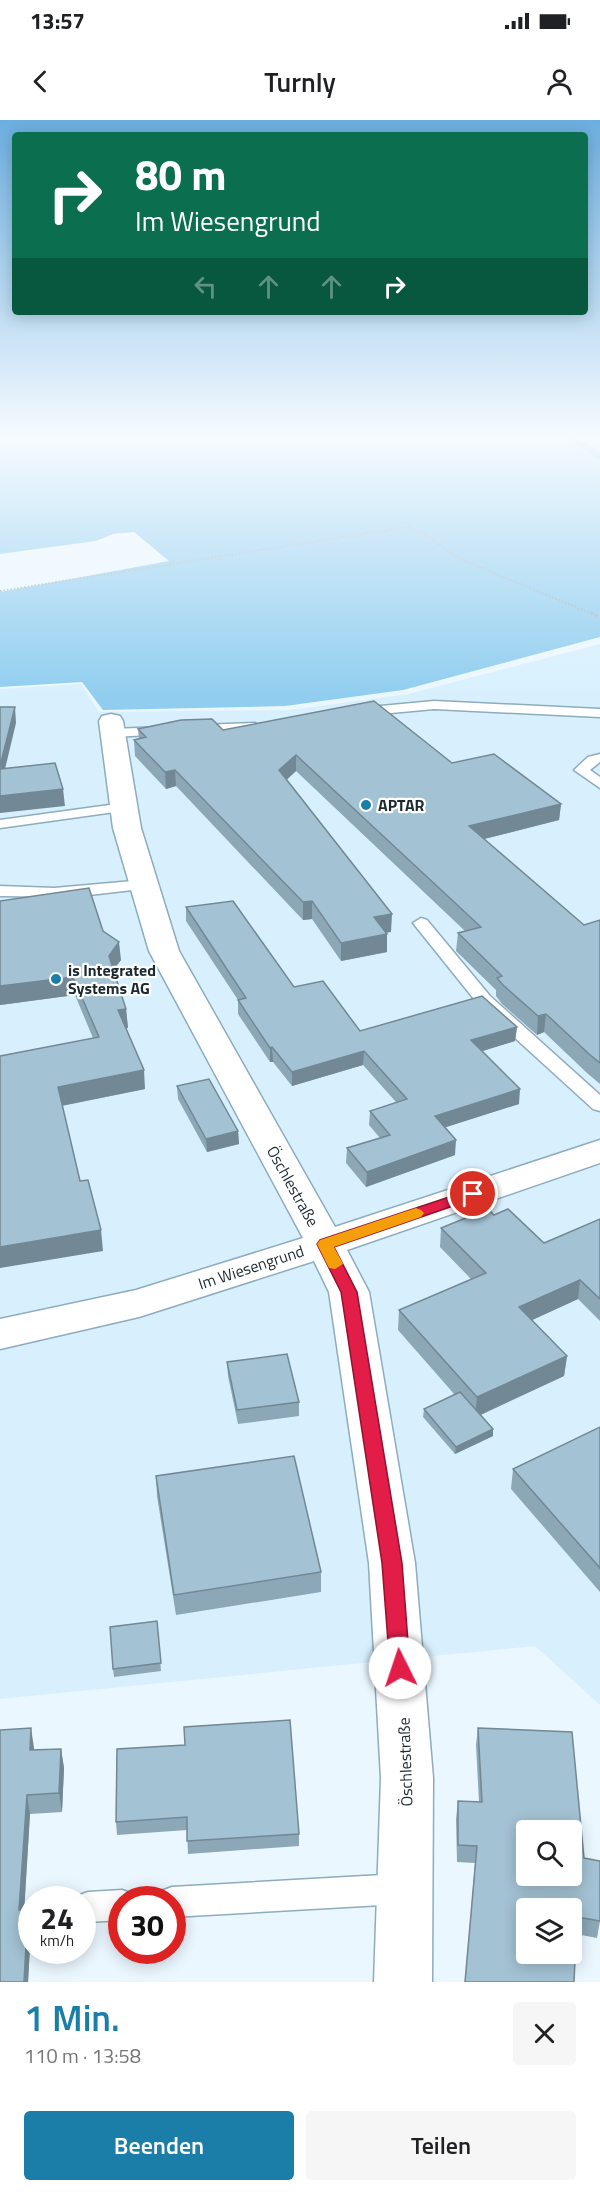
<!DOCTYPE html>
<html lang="de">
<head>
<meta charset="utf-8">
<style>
	:root { --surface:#fff; --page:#f6f6f6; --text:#202124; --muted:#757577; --accent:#1a7ea9 }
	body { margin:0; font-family:"Titillium Web",sans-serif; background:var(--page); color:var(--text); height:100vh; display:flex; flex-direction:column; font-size:22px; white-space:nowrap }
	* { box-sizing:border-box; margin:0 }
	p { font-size:20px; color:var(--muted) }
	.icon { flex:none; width:33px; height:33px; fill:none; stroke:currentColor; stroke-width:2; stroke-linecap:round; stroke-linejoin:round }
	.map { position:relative; height:1862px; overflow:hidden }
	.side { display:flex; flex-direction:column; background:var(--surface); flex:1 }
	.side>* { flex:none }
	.banner { position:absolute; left:12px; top:12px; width:576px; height:183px; border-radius:6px; box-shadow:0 3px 15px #0003; background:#0b6e4f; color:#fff; overflow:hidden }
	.buttons { position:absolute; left:516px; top:1700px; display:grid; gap:12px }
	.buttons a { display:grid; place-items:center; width:66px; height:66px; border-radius:6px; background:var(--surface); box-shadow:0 3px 15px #0003; font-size:30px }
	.speed { position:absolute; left:18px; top:1766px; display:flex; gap:12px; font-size:30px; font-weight:700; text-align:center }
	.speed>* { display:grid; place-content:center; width:78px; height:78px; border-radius:50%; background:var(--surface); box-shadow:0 3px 15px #0003; line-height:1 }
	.speed small { font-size:15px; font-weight:400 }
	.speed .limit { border:9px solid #d22; background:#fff; color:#111 }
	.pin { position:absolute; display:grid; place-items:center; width:51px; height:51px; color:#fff; margin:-26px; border:3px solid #fff; border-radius:50%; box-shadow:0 2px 6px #0007 }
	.me { position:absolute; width:66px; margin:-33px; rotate:356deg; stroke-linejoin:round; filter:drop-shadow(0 0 4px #0008) }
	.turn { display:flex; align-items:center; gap:21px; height:126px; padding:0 24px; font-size:27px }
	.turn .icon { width:78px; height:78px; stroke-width:2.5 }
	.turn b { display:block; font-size:42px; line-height:51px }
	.lanes { display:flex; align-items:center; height:57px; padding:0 24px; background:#0003; justify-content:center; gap:30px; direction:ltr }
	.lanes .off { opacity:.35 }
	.round { display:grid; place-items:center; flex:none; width:63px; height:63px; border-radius:6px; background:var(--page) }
	.overview { display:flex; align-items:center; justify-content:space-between; height:102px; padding:0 24px }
	h1 { font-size:36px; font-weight:600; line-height:45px; color:var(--accent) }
	.action { display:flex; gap:12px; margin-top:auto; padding:12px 24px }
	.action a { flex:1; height:69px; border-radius:6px; background:var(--accent); color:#fff; font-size:24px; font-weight:600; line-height:69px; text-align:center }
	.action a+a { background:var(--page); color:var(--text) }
	.status { display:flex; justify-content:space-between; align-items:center; height:42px; padding:0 30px; background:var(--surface); direction:ltr }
	.status svg { height:16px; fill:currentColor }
	header { display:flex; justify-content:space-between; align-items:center; height:78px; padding:0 24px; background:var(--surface); font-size:27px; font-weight:600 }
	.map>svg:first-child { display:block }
	.built { fill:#d8f0fe }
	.green { fill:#90cdef }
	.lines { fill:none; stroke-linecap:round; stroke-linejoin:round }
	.stream { stroke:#51a6d2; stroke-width:6 }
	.service-casing { stroke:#8dacbd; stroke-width:3 }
	.minor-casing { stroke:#8dacbd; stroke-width:3 }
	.path-far1 { stroke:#a9b5bc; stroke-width:2; stroke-dasharray:1.5 2; stroke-linecap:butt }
	.path { stroke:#a9b5bc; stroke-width:3; stroke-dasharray:2 3; stroke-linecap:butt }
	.service { fill:#fff; fill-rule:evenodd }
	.minor { fill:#fff; fill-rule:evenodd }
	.wall { fill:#8ca7b6 }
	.shaded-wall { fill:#728894 }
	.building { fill:#a3c2d4; stroke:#728894; stroke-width:1.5; fill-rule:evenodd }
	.route { fill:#e11d48; stroke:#92132f; stroke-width:1.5 }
	.slow { fill:#f59e0b }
	.poi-dot { fill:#1a7ea9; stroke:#fff; stroke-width:2 }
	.labels { text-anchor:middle; stroke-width:4.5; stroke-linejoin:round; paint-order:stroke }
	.poi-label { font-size:16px; font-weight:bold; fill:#1c292f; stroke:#fff; text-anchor:start }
	.street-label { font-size:16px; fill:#1c292f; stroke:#fff }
</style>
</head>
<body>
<div class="status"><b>13:57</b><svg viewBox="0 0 49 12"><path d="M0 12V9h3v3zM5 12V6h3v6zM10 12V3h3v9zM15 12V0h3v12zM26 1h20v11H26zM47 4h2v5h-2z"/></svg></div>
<header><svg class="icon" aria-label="back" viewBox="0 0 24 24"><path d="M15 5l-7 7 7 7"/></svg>Turnly<svg class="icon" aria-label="person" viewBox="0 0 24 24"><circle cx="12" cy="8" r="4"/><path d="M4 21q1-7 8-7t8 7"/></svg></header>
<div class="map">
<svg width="600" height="1862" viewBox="0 0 600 1862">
	<rect width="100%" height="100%" fill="#ebf7ff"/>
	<!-- built -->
	<polygon class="built" points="600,524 600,1585 535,1526 0,1579 0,569 81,564 99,592 290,590 408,574"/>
	<!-- green -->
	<polygon class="green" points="0,317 600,317 600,517 403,570 285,586 103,590 82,562 0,567 0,472 169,441 134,412 113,414 96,421 0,434"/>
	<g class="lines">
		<!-- stream -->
		<polyline class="stream" points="572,317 600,337"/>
		<defs>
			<g id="service">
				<polygon points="434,581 600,589 600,597 434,589 359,596 352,592 359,588"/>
				<polygon points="255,603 262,607 260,610 199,613 192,609 199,605"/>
				<polygon points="162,607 167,608 167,614 113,617 106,613 113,609"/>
				<polygon points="600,634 600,642 590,650 600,657 600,668 574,650 588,637"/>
				<polygon points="124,683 129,684 131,687 129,690 0,708 0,700"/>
				<polygon points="144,760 152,765 150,768 72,777 0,776 0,766 54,768"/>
				<polygon points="421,798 427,800 490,876 600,975 600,991 593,989 478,884 413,803"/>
				<polygon points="400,1754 411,1759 415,1769 411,1779 400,1784 172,1797 172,1779 158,1779 161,1771 172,1767"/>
				<polygon points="122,1770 133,1774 135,1779 122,1779 122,1800 88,1802 82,1800 82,1779 76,1779 77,1776 88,1772"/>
			</g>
			<polygon id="minor" points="111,594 120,596 123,601 141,708 179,831 335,1107 600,1020 600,1043 347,1130 369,1172 415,1443 433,1658 432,1862 374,1862 381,1658 369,1443 329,1172 314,1141 139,1197 0,1229 0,1199 136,1170 303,1118 149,831 113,708 99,601 102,596"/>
		</defs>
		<!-- service casing -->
		<use href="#service" class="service-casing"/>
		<!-- minor casing -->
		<use href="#minor" class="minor-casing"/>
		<!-- path-far1 -->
		<polyline class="path-far1" points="0,471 408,407 421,412 460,439 595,495"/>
		<!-- path -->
		<polyline class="path" points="591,493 600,497"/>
		<!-- service -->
		<use href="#service" class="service"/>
		<!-- minor -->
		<use href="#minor" class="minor"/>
	</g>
	<!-- wall -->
	<g class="wall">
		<polygon points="138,609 223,610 452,643 561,684 559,700 484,719 584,805 600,800 600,964 587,953 544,912 537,915 502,884 496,876 496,870 456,831 458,813 465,811 296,651 286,660 391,812 386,812 387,814 387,832 341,841 312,799 303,800 176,666 166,669 135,636 134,620 139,619"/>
		<polygon points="0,781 103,811 121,840 113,850 126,889 128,908 126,908 145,969 62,986 80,1061 103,1131 0,936 93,918 75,875 0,885"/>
		<polygon points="186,787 294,867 360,911 517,907 515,921 482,931 519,984 445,1007 455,1035 366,1067 346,1043 347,1028 380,1018 369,1005 370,991 396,982 363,945 292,966 273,942 270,942 238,894 238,880 186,801"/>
		<polygon points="177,966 238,1011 239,1024 207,1032 178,979"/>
		<polygon points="494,1095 544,1123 600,1099 600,1201 578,1179 532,1200 567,1236 564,1256 481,1295 493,1309 493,1316 455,1334 423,1297 424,1289 455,1275 398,1210 399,1190 471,1159 440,1127 441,1108"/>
		<polygon points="227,1242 299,1282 299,1296 238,1304 228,1256"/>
		<polygon points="600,1307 600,1472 511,1369 513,1349"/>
		<polygon points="156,1356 321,1452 321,1472 176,1495 157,1376"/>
		<polygon points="157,1501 161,1551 114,1557 113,1549"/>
		<polygon points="478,1608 584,1738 600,1801 597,1818 576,1814 574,1862 465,1862 475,1743 457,1742 456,1699 458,1681 479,1682 476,1625"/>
		<polygon points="0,1610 34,1628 34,1630 61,1629 64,1648 62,1692 30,1694 24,1790 28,1790 31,1809 28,1862"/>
		<polygon points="117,1629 299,1714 299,1726 188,1734 187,1710 117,1715 116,1702"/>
	</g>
	<!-- shaded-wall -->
	<g class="shaded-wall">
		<polygon points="15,587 16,603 1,666 0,646"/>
		<polygon points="296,635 296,651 279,667 279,650"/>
		<polygon points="175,650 176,666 166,669 165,652"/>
		<polygon points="63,669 65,686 0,693 0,676"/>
		<polygon points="561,684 559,700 468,723 469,706"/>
		<polygon points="312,781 312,799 303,800 303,782"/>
		<polygon points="392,794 391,812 374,815 374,797"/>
		<polygon points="387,814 387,832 341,841 341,823"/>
		<polygon points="119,822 121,840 110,854 109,836"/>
		<polygon points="73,857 75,875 0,885 0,866"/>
		<polygon points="126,889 128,908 119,909 118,890"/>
		<polygon points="546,894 544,912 537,915 538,896"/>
		<polygon points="517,907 515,921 470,935 471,920"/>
		<polygon points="272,927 273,942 270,942 270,928"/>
		<polygon points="364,931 363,945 292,966 292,952"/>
		<polygon points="144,950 145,969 60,986 58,967"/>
		<polygon points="520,969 519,984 434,1011 435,996"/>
		<polygon points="238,1011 239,1024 207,1032 206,1019"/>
		<polygon points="456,1020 455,1035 366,1067 367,1052"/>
		<polygon points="101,1110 103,1131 0,1148 0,1127"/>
		<polygon points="580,1160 578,1179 517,1207 519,1187"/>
		<polygon points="567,1236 564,1256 475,1297 477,1277"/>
		<polygon points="493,1309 493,1316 455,1334 456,1327"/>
		<polygon points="31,1608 34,1628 33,1649 30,1630"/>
		<polygon points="61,1629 64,1648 62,1692 59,1673"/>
		<polygon points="27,1675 30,1694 23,1810 19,1790"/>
		<polygon points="28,1790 31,1809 28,1862 24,1862"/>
	</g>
	<!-- building -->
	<g class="building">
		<polygon points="374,581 452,643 494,634 561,684 469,706 584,805 600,800 600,943 589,934 546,894 538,896 503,865 497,858 502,856 458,813 481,807 296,635 279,650 392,794 374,797 387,814 341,823 312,781 303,782 175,650 165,652 134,620 146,617 138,609 181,600 212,599 223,610"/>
		<polygon points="0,587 15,587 0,646"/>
		<polygon points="55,643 63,669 0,676 0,649"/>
		<polygon points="89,768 103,811 119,822 109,836 126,889 118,890 144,950 58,967 80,1061 88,1060 101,1110 0,1127 0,936 99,917 73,857 0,866 0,781"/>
		<polygon points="233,781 294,867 323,861 360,911 482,876 517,907 471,920 520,969 435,996 456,1020 367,1052 347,1028 390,1015 370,991 407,979 364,931 292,952 272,927 270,928 238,880 246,878 186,787"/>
		<polygon points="209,959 238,1011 206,1019 177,966"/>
		<polygon points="488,1089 494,1095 508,1089 544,1123 600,1099 600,1179 580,1160 519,1187 567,1236 477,1277 399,1190 486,1153 441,1108"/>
		<polygon points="287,1234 299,1282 237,1290 227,1242"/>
		<polygon points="460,1272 493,1309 456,1327 424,1289"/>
		<polygon points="600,1307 600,1448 513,1349"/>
		<polygon points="294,1336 321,1452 174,1475 156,1356"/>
		<polygon points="157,1501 161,1543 113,1549 110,1507"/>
		<polygon points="290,1600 299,1714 187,1721 187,1697 116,1702 117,1629 185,1625 184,1607"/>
		<polygon points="31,1608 30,1630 61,1629 59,1673 27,1675 19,1790 28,1790 24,1862 0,1862 0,1610"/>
		<path d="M478,1608L572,1612L584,1738L600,1741V1801L577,1797L574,1862H465L477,1726L458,1725V1681L482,1682ZM526,1710H572V1755H526ZM526,1788H572V1833H526Z"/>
	</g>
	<!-- sky -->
	<linearGradient id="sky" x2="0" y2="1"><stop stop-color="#6baedf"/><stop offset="0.55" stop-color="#f6fbff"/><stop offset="1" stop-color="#f6fbff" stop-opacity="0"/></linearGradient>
	<rect width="600" height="577" fill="url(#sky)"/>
	<!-- route -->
	<polygon class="route" points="473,1069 479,1070 481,1074 479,1077 334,1127 357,1172 402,1443 410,1548 407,1554 400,1557 393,1554 390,1548 382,1443 341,1172 317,1124 320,1120"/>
	<!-- slow -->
	<polygon class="slow" points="416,1088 421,1090 424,1093 421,1097 334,1127 343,1144 335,1149 329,1148 317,1124 320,1120"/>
	<!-- markers -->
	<g class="poi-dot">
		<circle cx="366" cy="685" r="6"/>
		<circle cx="56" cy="859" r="6"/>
	</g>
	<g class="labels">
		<!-- poi labels -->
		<g class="poi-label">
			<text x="378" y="691">APTAR</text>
			<text x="68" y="856">is Integrated<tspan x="68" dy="18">Systems AG</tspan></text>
		</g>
		<!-- street labels -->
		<g class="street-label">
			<text transform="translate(293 1066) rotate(61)" y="6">Öschlestraße</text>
			<text transform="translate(251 1147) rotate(-18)" y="6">Im Wiesengrund</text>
			<text transform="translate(405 1642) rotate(-92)" y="6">Öschlestraße</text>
		</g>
	</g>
</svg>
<div class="buttons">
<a><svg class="icon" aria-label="search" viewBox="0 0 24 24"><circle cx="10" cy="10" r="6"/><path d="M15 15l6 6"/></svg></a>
<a><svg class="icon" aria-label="layers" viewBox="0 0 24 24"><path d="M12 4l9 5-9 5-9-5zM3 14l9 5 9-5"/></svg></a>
</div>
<div class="speed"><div>24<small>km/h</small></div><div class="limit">30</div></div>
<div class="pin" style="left:473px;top:1074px;background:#d93025"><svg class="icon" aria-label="arrive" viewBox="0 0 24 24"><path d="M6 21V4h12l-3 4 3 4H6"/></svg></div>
<svg class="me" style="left:400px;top:1548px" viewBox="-20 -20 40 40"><circle r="19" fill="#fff"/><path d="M0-13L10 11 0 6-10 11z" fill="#e11d48"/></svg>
<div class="banner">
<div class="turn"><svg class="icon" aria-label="right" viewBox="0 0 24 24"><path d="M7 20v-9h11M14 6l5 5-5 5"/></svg><div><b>80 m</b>Im Wiesengrund</div></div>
<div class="lanes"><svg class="icon off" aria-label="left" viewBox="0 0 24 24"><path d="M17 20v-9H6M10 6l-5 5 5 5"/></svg><svg class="icon off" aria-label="ahead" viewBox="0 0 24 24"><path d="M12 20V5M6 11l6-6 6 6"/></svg><svg class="icon off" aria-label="ahead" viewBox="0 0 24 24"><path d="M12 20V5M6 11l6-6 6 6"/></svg><svg class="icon" aria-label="right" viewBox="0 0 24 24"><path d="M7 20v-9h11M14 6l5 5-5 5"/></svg></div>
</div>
</div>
<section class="side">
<div class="overview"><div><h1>1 Min.</h1><p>110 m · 13:58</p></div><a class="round"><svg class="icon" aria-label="close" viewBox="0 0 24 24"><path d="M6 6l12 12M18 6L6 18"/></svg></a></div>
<div class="action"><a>Beenden</a><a>Teilen</a></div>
</section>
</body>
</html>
